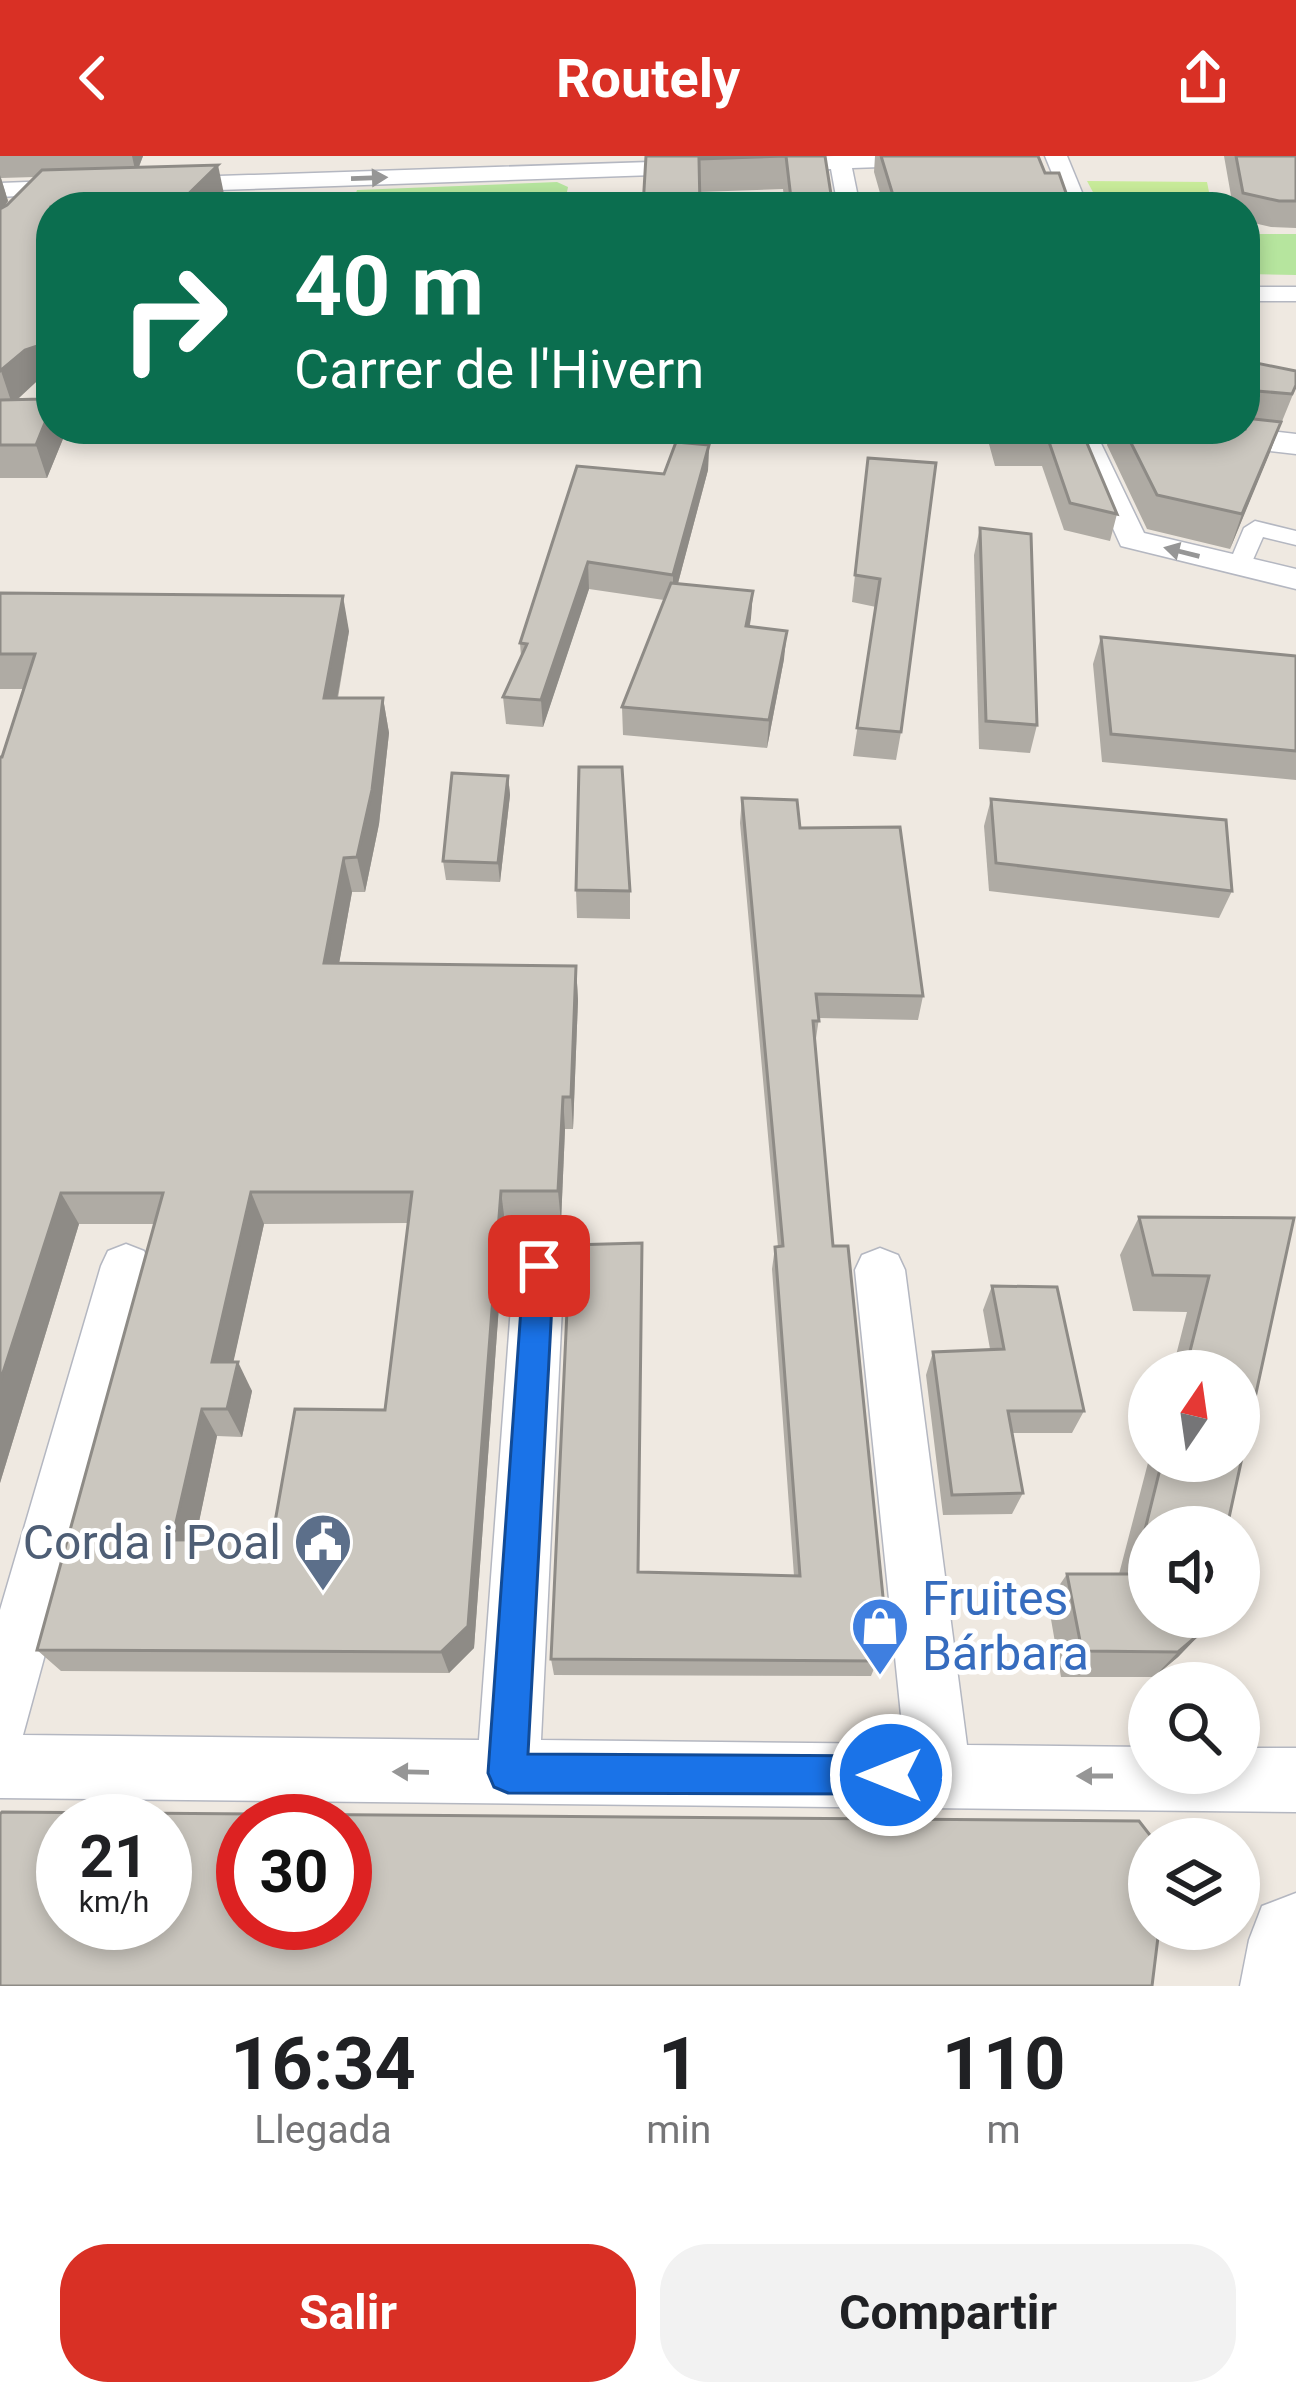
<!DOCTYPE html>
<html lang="es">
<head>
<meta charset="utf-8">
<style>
	:root { --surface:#fff; --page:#f2f2f2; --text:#202124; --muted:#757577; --accent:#d93025 }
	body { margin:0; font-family:Roboto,sans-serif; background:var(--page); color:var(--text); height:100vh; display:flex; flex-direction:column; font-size:45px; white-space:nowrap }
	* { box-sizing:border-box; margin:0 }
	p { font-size:39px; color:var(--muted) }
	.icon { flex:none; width:66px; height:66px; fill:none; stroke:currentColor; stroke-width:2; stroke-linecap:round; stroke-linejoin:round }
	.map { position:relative; height:1830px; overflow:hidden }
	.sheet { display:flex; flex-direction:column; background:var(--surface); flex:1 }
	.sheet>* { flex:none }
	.top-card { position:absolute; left:36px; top:36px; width:1224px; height:252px; border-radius:48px; box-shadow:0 6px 18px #0003; background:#0b6e4f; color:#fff; overflow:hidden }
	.needle { width:78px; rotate:13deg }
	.buttons { position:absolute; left:1128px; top:1194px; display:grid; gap:24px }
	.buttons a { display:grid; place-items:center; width:132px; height:132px; border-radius:50%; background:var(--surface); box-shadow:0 6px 18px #0003; font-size:60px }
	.speed { position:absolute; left:36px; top:1638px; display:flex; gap:24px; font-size:60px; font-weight:700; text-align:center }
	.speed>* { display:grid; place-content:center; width:156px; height:156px; border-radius:50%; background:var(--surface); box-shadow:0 6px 18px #0003; line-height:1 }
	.speed small { font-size:30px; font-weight:400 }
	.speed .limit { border:18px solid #d22; background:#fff; color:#111 }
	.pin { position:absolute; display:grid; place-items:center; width:102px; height:102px; color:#fff; margin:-51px; border-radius:24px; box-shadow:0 6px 18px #0006 }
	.me { position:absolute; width:132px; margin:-66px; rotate:270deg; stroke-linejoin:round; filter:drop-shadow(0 0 9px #0008) }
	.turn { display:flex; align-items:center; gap:42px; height:252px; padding:0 60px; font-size:54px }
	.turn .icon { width:156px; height:156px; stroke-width:2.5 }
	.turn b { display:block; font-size:84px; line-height:102px }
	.eta { display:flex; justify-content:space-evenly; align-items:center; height:204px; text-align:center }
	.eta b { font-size:72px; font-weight:700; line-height:84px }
	.primary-button { display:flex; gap:24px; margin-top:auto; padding:24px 60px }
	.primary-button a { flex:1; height:138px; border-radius:48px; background:var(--accent); color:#fff; font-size:48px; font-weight:700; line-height:138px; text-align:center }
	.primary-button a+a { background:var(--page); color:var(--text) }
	header { display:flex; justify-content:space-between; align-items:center; height:156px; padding:0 60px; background:var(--accent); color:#fff; font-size:54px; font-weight:700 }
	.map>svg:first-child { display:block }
	.green { fill:#b6e59e }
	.pitch { fill:#c9ec9a }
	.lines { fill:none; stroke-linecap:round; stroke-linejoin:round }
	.pedestrian-casing { stroke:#b4b7c1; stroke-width:3 }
	.minor-casing { stroke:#b4b7c1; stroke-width:3 }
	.tertiary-casing { stroke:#b4b7c1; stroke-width:3 }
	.secondary-casing { stroke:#b4b7c1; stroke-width:3 }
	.pedestrian { fill:#fff; fill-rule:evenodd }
	.minor { fill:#fff; fill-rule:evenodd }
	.tertiary { fill:#fff; fill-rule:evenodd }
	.secondary { fill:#fff; fill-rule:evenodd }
	.wall { fill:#afaba4; fill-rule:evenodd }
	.shaded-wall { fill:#8e8b86 }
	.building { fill:#cbc7bf; stroke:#8e8b86; stroke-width:3; fill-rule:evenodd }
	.oneway { fill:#969696 }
	.route { fill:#1a73e8; stroke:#114b97; stroke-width:3 }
	.labels { text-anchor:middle; stroke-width:10; stroke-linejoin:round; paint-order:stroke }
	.near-service-label { font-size:48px; fill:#4e5e75; stroke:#fff; text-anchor:end }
	.near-shop-label { font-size:48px; fill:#366cbe; stroke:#fff; text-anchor:start }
</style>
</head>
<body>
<header><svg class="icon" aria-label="back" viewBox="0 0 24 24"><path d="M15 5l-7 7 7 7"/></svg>Routely<svg class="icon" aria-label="share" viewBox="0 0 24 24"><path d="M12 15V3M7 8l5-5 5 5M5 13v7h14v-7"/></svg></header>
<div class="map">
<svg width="1296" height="1830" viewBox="0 0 1296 1830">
	<rect width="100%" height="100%" fill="#efe9e1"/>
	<!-- green -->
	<g class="green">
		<polygon points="557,26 568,31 564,51 351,51 357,34"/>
		<polygon points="1245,78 1296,78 1296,119 1245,118"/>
	</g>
	<!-- pitch -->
	<polygon class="pitch" points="1087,25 1207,26 1212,51 1101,51"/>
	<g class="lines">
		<defs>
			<polygon id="pedestrian" points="1255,365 1296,375 1296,389 1263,381 1248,415 1232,415 1228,410 1244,372"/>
			<g id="minor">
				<polygon points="834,0 1035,0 1024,6 852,12 860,51 838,51 831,13 159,36 148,29 159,22"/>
				<polygon points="1045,0 1067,0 1088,51 1066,51"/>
				<polygon points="81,24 92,31 89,36 0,41 0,27"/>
				<rect x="1245" y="131" width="51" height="14"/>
				<polygon points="1068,273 1094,273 1144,377 1296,413 1296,433 1121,390"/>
				<polygon points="126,1088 144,1095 151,1110 23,1579 479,1584 514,1110 521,1095 539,1088 557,1095 564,1110 541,1584 904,1588 855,1114 862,1099 880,1092 898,1099 905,1114 967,1589 1149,1591 1149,1617 1239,1617 1239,1592 1296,1592 1296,1656 0,1642 0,1454 101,1110 108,1095"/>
			</g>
			<polygon id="tertiary" points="1245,272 1296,278 1296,298 1181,285 950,283 938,280 933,273"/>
			<polygon id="secondary" points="1296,1737 1296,1830 1240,1830 1249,1784 1262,1750"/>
		</defs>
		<!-- pedestrian casing -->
		<use href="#pedestrian" class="pedestrian-casing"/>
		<!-- minor casing -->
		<use href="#minor" class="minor-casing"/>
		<!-- tertiary casing -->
		<use href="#tertiary" class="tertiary-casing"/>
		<!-- secondary casing -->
		<use href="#secondary" class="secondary-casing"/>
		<!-- pedestrian -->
		<use href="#pedestrian" class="pedestrian"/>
		<!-- minor -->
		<use href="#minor" class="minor"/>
		<!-- tertiary -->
		<use href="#tertiary" class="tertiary"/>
		<!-- secondary -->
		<use href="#secondary" class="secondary"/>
	</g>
	<!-- wall -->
	<g class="wall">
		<path d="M0,0H143L139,11L224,38L211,51H51V273H67L47,322H0ZM35,21L7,49L4,51L8,45L1,22ZM43,224V243L17,244L36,226Z"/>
		<polygon points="646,0 825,0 833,51 785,51 783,33 699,36"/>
		<polygon points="875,0 1038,0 1045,17 1071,51 884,51 874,16"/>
		<polygon points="1224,0 1296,0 1296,72 1271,71 1245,65 1245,51 1233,51"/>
		<polygon points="1245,196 1251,206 1296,231 1230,393 1147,373 1107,289 1111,273 1245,273"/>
		<polygon points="992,273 1081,273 1117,358 1110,385 1064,374 1042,310 995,310 989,288"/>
		<polygon points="709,289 708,314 678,427 753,435 750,470 784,503 767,592 623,579 622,551 664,444 589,433 543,571 506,568 503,541 521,500 520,487 664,318"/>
		<polygon points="868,302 901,576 896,604 853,600 876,451 852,446"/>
		<polygon points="980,372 1037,569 1030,597 979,593 974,399"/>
		<path d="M0,437L349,475L338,542H383L389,577L379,668L365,736H352L339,807L576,810L578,844L573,973H565L561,1066L505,1067L474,1492L449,1517L61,1515L37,1494L154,1068H79L0,1327V601H2L24,533H0ZM408,1067L385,1254L272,1383L195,1384L217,1280L242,1281L252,1235L233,1206L264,1068Z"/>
		<polygon points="1101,481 1296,500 1296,624 1102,606 1093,508"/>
		<polygon points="508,620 510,639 500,726 446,724 443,705"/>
		<polygon points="742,642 800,672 923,840 918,864 819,862 815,889 833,1090 887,1481 871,1520 554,1519 551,1503 638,1416 794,1420 772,1113 775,1091 778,1091 740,667"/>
		<polygon points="991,643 1232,735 1219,762 989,735 984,670"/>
		<polygon points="576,734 630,735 630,763 577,762"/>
		<polygon points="1139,1061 1294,1062 1204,1474 1178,1501 1154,1521 1061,1521 1048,1446 1067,1418 1119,1418 1149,1303 1149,1305 1239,1305 1239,1215 1172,1215 1187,1156 1133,1155 1120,1099"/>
		<polygon points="992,1130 1084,1255 1072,1277 1012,1277 1023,1337 1012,1358 943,1359 926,1219 933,1196 990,1193 983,1154"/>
	</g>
	<!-- shaded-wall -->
	<g class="shaded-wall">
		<polygon points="132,0 143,0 136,18"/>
		<polygon points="218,9 224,38 211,51 175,51"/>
		<polygon points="0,19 8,45 0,57"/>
		<polygon points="43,188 51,221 36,226 12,248 1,215 25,194"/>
		<polygon points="51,252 51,273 67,273 47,322 36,289"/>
		<polygon points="1281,266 1269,299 1230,393 1242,358"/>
		<polygon points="709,289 708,314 673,446 673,419"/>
		<polygon points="588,406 589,433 543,571 541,544"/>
		<polygon points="753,435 751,462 744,497 746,470"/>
		<polygon points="343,440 349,475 331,577 324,542"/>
		<polygon points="787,475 784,503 767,592 769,564"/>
		<polygon points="383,542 389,577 379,668 365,736 357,701"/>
		<polygon points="508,620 510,639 500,726 498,707"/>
		<polygon points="344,702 352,736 333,841 324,807"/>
		<polygon points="576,810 578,844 573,973 571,941"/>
		<polygon points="563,941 565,973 561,1066 558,1035"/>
		<polygon points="501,1035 505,1067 474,1492 449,1517 441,1496"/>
		<polygon points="251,1036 264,1068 227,1235 212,1206"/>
		<polygon points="61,1037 79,1068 0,1327 0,1226"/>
		<polygon points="238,1206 252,1235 242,1281 227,1253"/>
		<polygon points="202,1253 217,1280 190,1409 172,1384"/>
		<polygon points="1204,1474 1178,1501 1154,1521 1178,1496"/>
	</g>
	<!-- building -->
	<g class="building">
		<polygon points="646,0 825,0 833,51 792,51 786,0 699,3 700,51 643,51"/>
		<polygon points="881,0 1038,0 1045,17 1059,17 1071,51 896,49"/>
		<polygon points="1236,0 1296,0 1296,45 1279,45 1243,37"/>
		<polygon points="218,9 175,51 51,51 51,252 36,289 0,289 0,244 43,243 43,188 25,194 0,215 0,53 7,49 42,14"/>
		<polygon points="1245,196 1251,206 1296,215 1296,229 1292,238 1245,234"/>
		<polygon points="1245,262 1281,266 1242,358 1157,339 1124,273 1245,273"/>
		<polygon points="998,273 1081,273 1117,358 1070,347 1048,283 1000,283"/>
		<polygon points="676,286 709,289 673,419 588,406 541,544 503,541 527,488 520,487 577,310 664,318"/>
		<polygon points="868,302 936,307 901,576 857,572 880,423 855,419"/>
		<polygon points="980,372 1031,378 1037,569 986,565"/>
		<polygon points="671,427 753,435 746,470 787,475 769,564 622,551"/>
		<path d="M0,437L343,440L324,542H383L372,634L357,701L344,702L324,807L576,810L571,941H563L558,1035H501L468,1470L441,1496L37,1494L163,1037H61L0,1226V601H2L35,498H0ZM251,1036H412L385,1254L295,1253L272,1383L172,1384L202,1253H227L238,1206H212Z"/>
		<polygon points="1101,481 1296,500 1296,595 1111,578"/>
		<polygon points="579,611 622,611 630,735 576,734"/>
		<polygon points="452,617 508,620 498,707 443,705"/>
		<polygon points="742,642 797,644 800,672 900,671 923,840 816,838 819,865 813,865 833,1090 848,1090 887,1481 878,1505 551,1503 570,1089 642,1087 638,1416 800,1420 775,1091 783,1090"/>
		<polygon points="991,643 1226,664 1232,735 996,707"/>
		<polygon points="1139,1061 1294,1062 1227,1371 1149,1371 1149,1461 1207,1461 1204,1474 1178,1496 1082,1495 1067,1418 1134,1418 1162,1305 1239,1305 1239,1215 1185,1215 1209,1120 1153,1119"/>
		<polygon points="992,1130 1057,1131 1084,1255 1008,1255 1023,1337 952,1339 933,1196 1004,1193"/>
		<path d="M2,1656L1139,1665L1153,1683H1149V1773H1159L1152,1830H0V1658ZM63,1665H165V1767H63ZM243,1665H345V1767H243Z"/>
	</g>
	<!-- one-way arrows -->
	<defs><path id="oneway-solid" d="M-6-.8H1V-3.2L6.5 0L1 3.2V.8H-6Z" transform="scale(3)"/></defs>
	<g class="oneway">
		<use href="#oneway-solid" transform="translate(369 22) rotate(-2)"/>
		<use href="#oneway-solid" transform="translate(1182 396) rotate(-166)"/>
		<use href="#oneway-solid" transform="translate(411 1616) rotate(-179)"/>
		<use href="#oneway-solid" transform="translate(1095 1620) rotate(-180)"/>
	</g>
	<!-- route -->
	<polygon class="route" points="539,1097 550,1101 554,1110 528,1598 891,1600 905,1606 911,1619 905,1633 891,1638 508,1637 494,1631 488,1617 524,1110 528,1101"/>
	<!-- icons -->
	<defs>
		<symbol id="civic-pin" viewBox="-11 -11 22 30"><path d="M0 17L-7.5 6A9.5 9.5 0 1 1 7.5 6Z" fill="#5c6f8a" stroke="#fff"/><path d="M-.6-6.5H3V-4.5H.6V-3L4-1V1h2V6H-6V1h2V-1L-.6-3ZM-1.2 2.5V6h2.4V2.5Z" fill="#fff"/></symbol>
		<symbol id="shop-pin" viewBox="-11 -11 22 30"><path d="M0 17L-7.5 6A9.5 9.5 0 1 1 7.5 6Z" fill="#3f7fe0" stroke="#fff"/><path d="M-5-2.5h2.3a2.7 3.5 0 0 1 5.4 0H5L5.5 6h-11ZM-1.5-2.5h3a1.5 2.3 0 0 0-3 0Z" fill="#fff"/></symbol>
	</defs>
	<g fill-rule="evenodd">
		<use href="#civic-pin" x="290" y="1353" width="66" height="90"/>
		<use href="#shop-pin" x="847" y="1437" width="66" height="90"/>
	</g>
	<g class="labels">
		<!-- near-service labels -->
		<g class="near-service-label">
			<text x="281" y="1403">Corda i Poal</text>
		</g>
		<!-- near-shop labels -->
		<g class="near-shop-label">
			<text x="922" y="1459">Fruites<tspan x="922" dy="55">Bárbara</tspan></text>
		</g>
	</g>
</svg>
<div class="buttons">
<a><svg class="needle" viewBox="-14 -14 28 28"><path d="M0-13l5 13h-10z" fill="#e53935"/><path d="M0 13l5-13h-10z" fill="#757577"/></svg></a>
<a><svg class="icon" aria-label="sound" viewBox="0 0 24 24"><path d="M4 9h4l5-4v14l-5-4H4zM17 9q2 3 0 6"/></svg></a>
<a><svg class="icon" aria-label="search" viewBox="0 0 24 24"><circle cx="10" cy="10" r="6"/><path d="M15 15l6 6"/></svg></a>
<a><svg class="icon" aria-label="layers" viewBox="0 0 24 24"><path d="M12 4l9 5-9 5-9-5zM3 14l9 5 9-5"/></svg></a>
</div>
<div class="speed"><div>21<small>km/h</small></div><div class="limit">30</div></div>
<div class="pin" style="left:539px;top:1110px;background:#d93025"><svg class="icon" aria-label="arrive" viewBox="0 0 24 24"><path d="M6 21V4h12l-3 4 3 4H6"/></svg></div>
<svg class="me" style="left:891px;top:1619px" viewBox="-20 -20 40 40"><circle r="17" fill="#1a73e8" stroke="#fff" stroke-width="3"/><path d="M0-11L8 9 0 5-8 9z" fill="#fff"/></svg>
<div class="top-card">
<div class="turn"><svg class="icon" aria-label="right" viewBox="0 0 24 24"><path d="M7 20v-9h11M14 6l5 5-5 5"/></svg><div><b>40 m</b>Carrer de l'Hivern</div></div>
</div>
</div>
<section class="sheet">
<div class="eta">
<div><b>16:34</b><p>Llegada</p></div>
<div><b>1</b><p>min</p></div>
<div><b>110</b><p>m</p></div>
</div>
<div class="primary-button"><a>Salir</a><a>Compartir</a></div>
</section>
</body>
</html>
